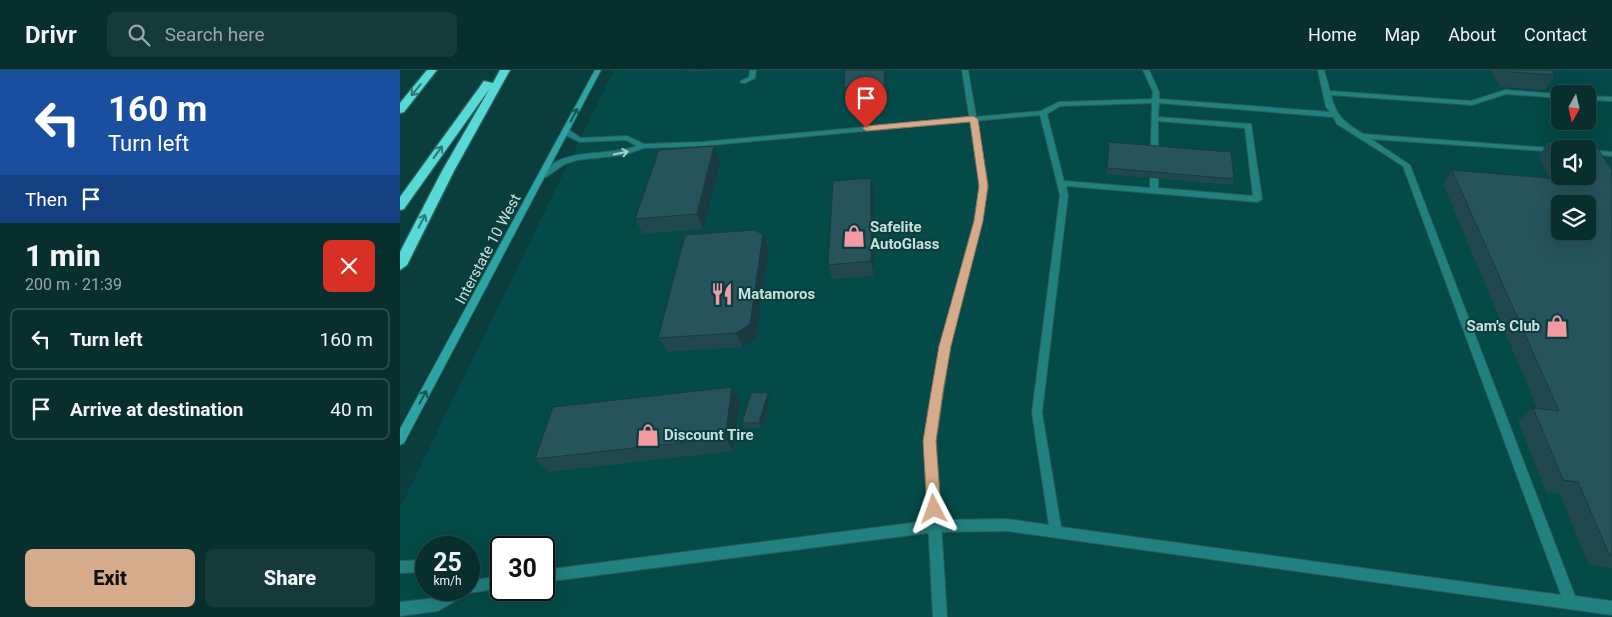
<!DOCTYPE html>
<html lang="en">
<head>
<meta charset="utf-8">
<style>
	:root { --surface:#082e2e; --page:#163a3a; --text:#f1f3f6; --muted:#98a8aa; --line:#294a4a; --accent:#d6ab8b }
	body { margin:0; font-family:Roboto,sans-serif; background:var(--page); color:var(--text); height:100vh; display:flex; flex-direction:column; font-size:19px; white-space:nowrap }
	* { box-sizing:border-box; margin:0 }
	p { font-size:16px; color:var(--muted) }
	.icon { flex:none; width:28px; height:28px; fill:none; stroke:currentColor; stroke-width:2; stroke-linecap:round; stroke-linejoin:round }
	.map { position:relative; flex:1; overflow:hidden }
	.panel { display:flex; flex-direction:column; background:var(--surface); width:400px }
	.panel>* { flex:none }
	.top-card { background:#1a4fa0; color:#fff; overflow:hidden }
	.needle { width:32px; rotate:188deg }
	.buttons { position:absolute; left:1151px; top:15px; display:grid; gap:10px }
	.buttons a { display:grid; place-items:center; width:45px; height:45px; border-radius:8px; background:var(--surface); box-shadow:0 5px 20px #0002,0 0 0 1px var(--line); font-size:25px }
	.speed { position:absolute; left:15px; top:466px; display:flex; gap:10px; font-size:25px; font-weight:700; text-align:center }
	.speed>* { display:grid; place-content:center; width:65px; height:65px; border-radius:50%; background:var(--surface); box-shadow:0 5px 20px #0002,0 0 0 1px var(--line); line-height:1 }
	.speed small { font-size:12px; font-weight:400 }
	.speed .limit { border:2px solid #111; border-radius:8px; background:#fff; color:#111 }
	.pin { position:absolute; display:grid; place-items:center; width:42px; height:42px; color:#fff; margin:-51px -21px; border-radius:50% 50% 50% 0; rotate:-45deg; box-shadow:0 0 5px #0007 }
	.pin .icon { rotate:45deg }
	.me { position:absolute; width:55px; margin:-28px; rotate:356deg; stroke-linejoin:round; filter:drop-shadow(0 0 4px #0008) }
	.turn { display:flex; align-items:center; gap:18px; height:105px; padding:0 25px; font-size:22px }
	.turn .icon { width:65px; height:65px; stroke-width:2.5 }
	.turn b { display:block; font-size:35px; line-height:42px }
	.then { display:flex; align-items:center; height:48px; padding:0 25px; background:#0003; gap:10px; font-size:19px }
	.round { display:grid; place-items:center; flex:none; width:52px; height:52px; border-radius:8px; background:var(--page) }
	.head { display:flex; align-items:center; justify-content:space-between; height:85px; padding:0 25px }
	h1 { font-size:30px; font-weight:800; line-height:38px }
	.button { display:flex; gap:10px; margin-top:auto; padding:10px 25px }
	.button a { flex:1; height:58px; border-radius:8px; background:var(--accent); color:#111; font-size:20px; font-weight:800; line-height:58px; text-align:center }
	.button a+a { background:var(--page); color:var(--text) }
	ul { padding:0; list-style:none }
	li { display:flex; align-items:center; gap:15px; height:62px; margin:0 10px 8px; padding:0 15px; border:2px solid var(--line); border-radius:8px }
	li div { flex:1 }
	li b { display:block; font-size:19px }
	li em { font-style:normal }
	header { display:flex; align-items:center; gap:30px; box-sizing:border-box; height:70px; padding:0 25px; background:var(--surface); border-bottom:1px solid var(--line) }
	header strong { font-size:24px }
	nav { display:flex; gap:28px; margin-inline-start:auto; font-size:18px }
	.search { width:350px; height:45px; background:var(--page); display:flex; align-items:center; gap:12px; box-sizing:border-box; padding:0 18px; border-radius:8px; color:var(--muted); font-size:19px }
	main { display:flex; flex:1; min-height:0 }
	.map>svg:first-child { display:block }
	.built { fill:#044a48; fill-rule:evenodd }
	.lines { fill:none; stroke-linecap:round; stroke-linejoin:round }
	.service-casing { stroke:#2c5b5a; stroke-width:2 }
	.minor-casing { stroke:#2c5b5a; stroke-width:2 }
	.secondary-casing { stroke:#2c5b5a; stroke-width:2 }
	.motorway-casing { stroke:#2c5b5a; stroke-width:3 }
	.service { fill:#21817e; fill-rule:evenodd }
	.minor { fill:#21817e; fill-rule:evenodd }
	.secondary { fill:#2ca5a2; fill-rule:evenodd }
	.motorway { fill:#57d9d5; fill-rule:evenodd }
	.wall { fill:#21474f; fill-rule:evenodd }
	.shaded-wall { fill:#1b3a40 }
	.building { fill:#26535c; stroke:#1b3a40; fill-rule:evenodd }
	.oneway { stroke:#297c7a }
	.oneway2 { stroke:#125856 }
	.oneway3 { stroke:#a6cdcb }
	.route { fill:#d6ab8b; stroke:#8b6f5a }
	.labels { text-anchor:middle; stroke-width:4; stroke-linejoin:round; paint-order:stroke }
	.poi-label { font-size:15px; font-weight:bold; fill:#c7e0de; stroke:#0a3e3d; text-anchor:start }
	.street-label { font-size:15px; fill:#c7e0de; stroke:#0a3e3d }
</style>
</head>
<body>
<header>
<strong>Drivr</strong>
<div class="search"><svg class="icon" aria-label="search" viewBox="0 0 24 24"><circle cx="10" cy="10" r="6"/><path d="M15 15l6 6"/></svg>Search here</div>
<nav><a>Home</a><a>Map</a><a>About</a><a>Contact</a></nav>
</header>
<main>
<section class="panel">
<div class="top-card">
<div class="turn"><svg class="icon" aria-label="left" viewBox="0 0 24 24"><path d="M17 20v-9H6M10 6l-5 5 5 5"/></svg><div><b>160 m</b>Turn left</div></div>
<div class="then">Then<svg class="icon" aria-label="arrive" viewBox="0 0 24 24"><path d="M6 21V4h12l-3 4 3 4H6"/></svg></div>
</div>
<div class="head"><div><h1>1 min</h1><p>200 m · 21:39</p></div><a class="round" style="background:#d93025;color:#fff"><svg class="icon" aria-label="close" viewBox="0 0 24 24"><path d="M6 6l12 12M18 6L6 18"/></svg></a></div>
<ul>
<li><svg class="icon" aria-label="left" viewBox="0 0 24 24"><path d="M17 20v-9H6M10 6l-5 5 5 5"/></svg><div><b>Turn left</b></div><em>160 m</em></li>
<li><svg class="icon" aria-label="arrive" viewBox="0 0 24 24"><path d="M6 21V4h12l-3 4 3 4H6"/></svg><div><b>Arrive at destination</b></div><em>40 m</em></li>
</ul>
<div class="button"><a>Exit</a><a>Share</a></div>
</section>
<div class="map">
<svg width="1212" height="547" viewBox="0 0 1212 547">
	<rect width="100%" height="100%" fill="#0a3e3d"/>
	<!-- built -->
	<path class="built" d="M214,0H1212V547H0V438ZM1160,24H1188V51H1160ZM1160,79H1188V106H1160ZM1160,134H1188V161H1160ZM26,478H69V520H26ZM101,478H144V520H101Z"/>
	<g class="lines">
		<defs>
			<g id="service">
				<polygon points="350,0 356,0 355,8 345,13 341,13 341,11 349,7"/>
				<path d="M743,0H749L759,22V29L930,42L926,37L918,0H924L930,21L1071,31L1105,20L1160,24V28L1106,24L1072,35L931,25C936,47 945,52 963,64L1163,79H1160V82L971,69L1010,95L1175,526L1212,531V545L607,461L535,462L144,512V500L535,450L607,449L649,455L632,343L660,125L640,45L302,76L244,78L224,85L177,90L165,94L146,107H140V103C146,99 153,93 160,90C184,80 212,85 237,76L226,70L180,72L163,64V60H169L181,68L227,66L244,74L302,72L641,41L659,32L752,29L753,22ZM752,33L750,118L664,111L647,44L660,36ZM759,33L933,47L937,54L1003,96L1161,525L661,457L642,343L668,125L666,116L858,132L862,129L851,54L758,47ZM758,51L845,58L853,126L758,118Z"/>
				<polygon points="1188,26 1212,27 1212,31 1188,30"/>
				<polygon points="1188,80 1212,82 1212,86 1188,84"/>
				<polygon points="26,490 26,502 0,503 0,491"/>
				<polygon points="101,506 101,518 69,523 38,541 0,546 0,532 37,528 51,520 69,520 69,511"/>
			</g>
			<polygon id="minor" points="562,0 568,0 588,116 582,151 550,277 536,371 547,547 533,547 524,371 540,277 574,151 580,116"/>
			<polygon id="secondary" points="195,0 201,0 4,373 0,375 0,359"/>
			<g id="motorway">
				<polygon points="27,0 37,0 4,42 0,43 0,33"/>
				<polygon points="100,0 110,0 54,101 7,195 0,200 0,182 42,101 90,18 4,139 0,140 0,127 84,11 93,13"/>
			</g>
		</defs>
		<!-- service casing -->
		<use href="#service" class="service-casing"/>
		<!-- minor casing -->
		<use href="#minor" class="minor-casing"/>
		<!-- secondary casing -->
		<use href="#secondary" class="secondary-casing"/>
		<!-- motorway casing -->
		<use href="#motorway" class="motorway-casing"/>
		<!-- service -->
		<use href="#service" class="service"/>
		<!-- minor -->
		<use href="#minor" class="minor"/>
		<!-- secondary -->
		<use href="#secondary" class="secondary"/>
		<!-- motorway -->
		<use href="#motorway" class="motorway"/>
	</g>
	<!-- wall -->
	<g class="wall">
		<polygon points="287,0 318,0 288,2"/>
		<polygon points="445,0 486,0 486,26 446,28 444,18"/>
		<polygon points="1090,0 1151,0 1155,5 1145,20 1100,17"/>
		<polygon points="709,72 834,109 833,115 706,104"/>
		<path d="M1148,72L1212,100V498L1189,495L1160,424L1146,422L1118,351L1133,338H1137L1043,114L1052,100L1150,108L1138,87ZM1160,79L1188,106H1160Z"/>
		<polygon points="320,91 303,159 243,164 235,149"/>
		<polygon points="474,123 474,206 432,209 428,195"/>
		<polygon points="369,179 356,268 343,277 267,282 258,268"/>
		<polygon points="332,317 340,331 333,381 149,402 135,389"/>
		<polygon points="368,323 370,328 362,358 345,358 342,353"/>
	</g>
	<!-- shaded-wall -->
	<g class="shaded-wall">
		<polygon points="484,0 486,0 486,26 485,16"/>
		<polygon points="314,76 320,91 303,159 297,144"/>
		<polygon points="471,108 474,123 474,206 471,191"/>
		<polygon points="363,164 369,179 356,268 343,277 336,263"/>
		<polygon points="332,317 340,331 333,381 325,368"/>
		<polygon points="368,323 370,328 362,358 359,353"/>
	</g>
	<!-- building -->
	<g class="building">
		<polygon points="445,0 484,0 485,16 444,18"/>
		<polygon points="1107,0 1151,0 1155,5 1109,2"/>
		<polygon points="709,72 831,82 834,109 707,98"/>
		<path d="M1148,72L1196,76L1212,100V485L1209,484L1178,412L1163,410L1133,338L1159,341L1052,100L1171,110L1169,106H1188V79H1160V91ZM1160,134H1188V161H1160Z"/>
		<polygon points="314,76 297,144 235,149 259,80"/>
		<polygon points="471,108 471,191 428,195 433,111"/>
		<polygon points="354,160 363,164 350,254 336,263 258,268 285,165"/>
		<polygon points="332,317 325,368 135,389 153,337"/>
		<polygon points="351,323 368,323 359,353 342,353"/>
	</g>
	<!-- one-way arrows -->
	<defs><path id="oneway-shaft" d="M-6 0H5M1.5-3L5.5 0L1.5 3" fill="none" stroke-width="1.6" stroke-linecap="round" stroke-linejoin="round" transform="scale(1.25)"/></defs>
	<g class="oneway">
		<use href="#oneway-shaft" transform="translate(16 20) rotate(129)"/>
		<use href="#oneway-shaft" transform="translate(38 82) rotate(-54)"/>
		<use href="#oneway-shaft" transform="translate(22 151) rotate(-63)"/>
	</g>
	<g class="oneway2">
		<use href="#oneway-shaft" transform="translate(174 45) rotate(-63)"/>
		<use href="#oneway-shaft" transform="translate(23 327) rotate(-62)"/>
	</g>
	<use class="oneway3" href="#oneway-shaft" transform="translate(221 83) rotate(-11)"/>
	<!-- route -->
	<polygon class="route" points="573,46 578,49 588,116 583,151 551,276 543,322 536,371 541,439 539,443 534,445 529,443 527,439 523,371 531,322 539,276 574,151 579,116 570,52 466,61 462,58 466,56"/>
	<!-- icons -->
	<defs>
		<symbol id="shop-bare" viewBox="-9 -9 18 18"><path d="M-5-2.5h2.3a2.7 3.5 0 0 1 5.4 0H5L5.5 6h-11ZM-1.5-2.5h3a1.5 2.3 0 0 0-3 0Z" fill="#f49aa5" stroke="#0a3e3d" stroke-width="2.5" paint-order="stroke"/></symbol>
		<symbol id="restaurant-bare" viewBox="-9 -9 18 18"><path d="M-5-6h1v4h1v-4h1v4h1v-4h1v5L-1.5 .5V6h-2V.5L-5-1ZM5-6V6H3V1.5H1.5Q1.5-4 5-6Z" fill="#f49aa5" stroke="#0a3e3d" stroke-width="2.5" paint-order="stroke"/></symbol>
	</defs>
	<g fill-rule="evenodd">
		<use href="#shop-bare" x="438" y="150" width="32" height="32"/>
		<use href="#restaurant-bare" x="306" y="208" width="32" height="32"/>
		<use href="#shop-bare" x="1141" y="240" width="32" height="32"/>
		<use href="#shop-bare" x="232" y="349" width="32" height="32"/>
	</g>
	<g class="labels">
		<!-- poi labels -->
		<g class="poi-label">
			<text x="470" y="162">Safelite<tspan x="470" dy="17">AutoGlass</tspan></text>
			<text x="338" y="229">Matamoros</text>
			<text x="1140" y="261" text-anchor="end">Sam's Club</text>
			<text x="264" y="370">Discount Tire</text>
		</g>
		<!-- street labels -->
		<g class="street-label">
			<text transform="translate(88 179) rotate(-62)" y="5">Interstate 10 West</text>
		</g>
	</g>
</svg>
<div class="buttons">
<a><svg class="needle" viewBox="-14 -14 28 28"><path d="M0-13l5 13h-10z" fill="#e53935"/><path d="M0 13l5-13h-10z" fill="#98a8aa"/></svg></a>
<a><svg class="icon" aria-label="sound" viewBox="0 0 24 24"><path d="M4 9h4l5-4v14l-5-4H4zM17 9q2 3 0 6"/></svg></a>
<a><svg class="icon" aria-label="layers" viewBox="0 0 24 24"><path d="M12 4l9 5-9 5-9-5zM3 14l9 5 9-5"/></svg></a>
</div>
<div class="speed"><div>25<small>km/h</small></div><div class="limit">30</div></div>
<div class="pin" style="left:466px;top:58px;background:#d93025"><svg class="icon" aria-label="arrive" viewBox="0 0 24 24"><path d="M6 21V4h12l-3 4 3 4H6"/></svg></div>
<svg class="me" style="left:534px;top:439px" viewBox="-20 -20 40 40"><path d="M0-17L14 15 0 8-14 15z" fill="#d6ab8b" stroke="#fff" stroke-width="4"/></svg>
</div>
</main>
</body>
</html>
